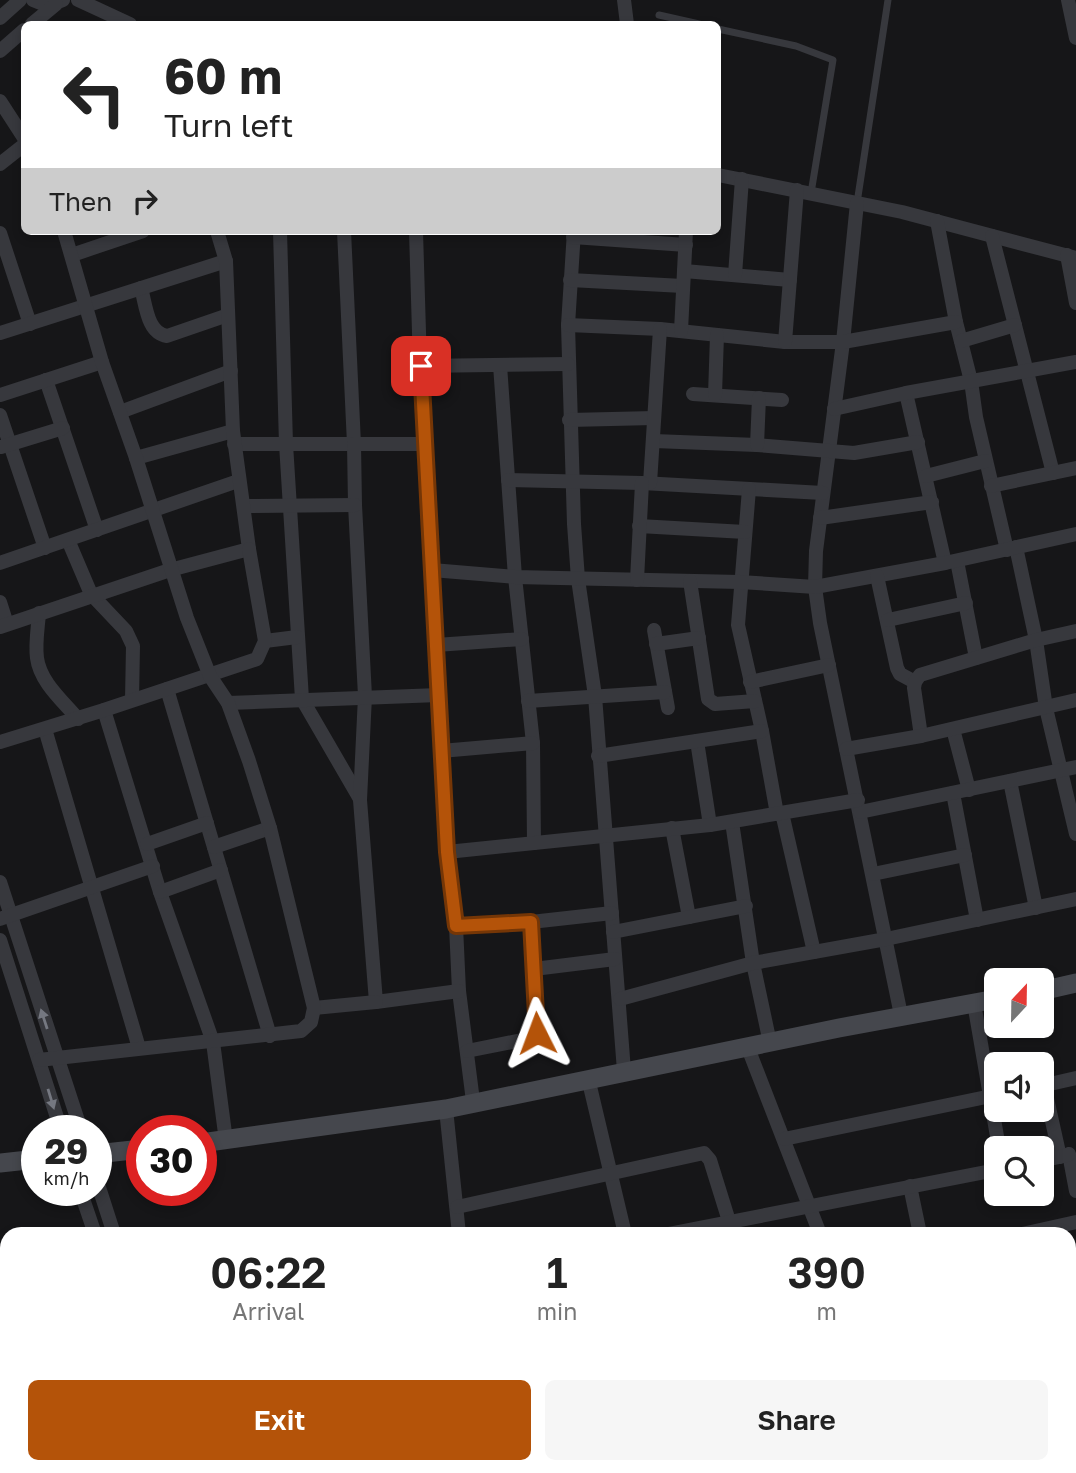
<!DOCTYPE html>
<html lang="en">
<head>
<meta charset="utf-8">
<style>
	:root { --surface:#fff; --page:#f6f6f6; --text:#222; --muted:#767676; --accent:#b45309 }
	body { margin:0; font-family:"Golos Text",sans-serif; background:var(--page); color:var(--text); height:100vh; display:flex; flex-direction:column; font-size:26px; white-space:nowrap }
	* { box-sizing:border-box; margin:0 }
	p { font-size:23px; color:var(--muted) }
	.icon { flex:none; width:38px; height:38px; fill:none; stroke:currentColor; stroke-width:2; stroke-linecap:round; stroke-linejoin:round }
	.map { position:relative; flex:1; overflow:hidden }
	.side { position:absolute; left:0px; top:1227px; width:1076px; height:247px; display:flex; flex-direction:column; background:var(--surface); border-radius:21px 21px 0 0; box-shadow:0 4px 10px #0003 }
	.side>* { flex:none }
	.guide { position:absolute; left:21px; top:21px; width:700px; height:214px; border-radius:10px; box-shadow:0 4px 10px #0003; background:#fff; color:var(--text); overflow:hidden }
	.needle { width:46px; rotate:22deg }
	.buttons { position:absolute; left:984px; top:968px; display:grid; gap:14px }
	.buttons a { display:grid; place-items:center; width:70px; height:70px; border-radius:10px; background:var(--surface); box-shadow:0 4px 10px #0003; font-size:35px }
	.speed { position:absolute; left:21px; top:1115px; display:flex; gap:14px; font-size:35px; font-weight:700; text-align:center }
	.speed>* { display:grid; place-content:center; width:91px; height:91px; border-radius:50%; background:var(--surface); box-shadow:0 4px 10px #0003; line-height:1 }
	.speed small { font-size:18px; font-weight:400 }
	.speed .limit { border:10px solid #d22; background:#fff; color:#111 }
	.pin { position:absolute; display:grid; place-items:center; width:60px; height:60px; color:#fff; margin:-30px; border-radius:14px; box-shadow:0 4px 10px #0006 }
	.me { position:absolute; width:77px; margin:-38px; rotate:357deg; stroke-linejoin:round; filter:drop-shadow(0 0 5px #0008) }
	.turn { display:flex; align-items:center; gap:24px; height:147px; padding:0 28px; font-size:32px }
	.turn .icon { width:91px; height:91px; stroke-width:2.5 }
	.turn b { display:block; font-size:49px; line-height:60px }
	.then { display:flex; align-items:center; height:66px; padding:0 28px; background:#0003; gap:14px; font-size:26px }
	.eta { display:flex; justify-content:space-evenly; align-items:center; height:119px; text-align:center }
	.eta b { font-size:42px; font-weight:600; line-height:49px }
	.button { display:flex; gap:14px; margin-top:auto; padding:14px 28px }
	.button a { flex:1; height:80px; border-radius:10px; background:var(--accent); color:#fff; font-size:28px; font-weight:600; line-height:80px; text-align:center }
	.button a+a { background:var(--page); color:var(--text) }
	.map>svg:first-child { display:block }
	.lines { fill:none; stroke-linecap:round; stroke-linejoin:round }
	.service { stroke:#37383d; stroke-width:7 }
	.minor { stroke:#37383d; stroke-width:14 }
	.secondary { stroke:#45474d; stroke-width:19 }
	.oneway { fill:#757881 }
	.route-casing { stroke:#753606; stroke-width:18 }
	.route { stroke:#b45309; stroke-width:12 }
</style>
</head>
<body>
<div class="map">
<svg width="1076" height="1473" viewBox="0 0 1076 1473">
	<rect width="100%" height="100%" fill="#161618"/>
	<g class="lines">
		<!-- service -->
		<g class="service">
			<polyline points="659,15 699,24"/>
			<polyline points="718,29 796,46 833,60 811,193"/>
			<polyline points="857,203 888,0"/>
		</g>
		<!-- minor -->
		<g class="minor">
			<polyline points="33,0 48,6 63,0"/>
			<polyline points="78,0 130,24"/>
			<polyline points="624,0 627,24"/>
			<polyline points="1068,0 1076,38"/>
			<polyline points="0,18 20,0"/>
			<polyline points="32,24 56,4"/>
			<polyline points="0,51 24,30"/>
			<polyline points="0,101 24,138"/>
			<polyline points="0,164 24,145"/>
			<polyline points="718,175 902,212 1076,258"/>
			<polyline points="857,203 843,342 816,551 815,587 820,623 901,1015"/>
			<polyline points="937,221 956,322 971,381 976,417 1007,550"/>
			<polyline points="280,231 286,444 302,699 360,799"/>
			<polyline points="416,231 420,366 447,852 456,926 459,991 473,1101"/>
			<polyline points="574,231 568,325 574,524 578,579 595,696 624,1071"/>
			<polyline points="0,233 30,324"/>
			<polyline points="992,236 1053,473"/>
			<polyline points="573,237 686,245"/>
			<polyline points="72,255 143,231"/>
			<polyline points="1067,255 1076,303"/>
			<polyline points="684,271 790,280"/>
			<polyline points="735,275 742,179"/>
			<polyline points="570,280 683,286"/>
			<path d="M141,288C146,305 147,333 167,336L228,315"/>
			<polyline points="568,325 660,329 785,342 843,342 956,322"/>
			<polyline points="681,331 686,231"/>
			<polyline points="0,333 226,261"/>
			<polyline points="961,341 1015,325"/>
			<polyline points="785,342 797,190"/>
			<polyline points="500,365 515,577 533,743 534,843"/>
			<polyline points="420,366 568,364"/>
			<polyline points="46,380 97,530"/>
			<polyline points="906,393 945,563"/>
			<polyline points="693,394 782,400"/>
			<polyline points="0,395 102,362"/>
			<polyline points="715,395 717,335"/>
			<polyline points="834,409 906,393 1076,362"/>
			<polyline points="120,412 231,371"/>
			<polyline points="0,415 45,548"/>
			<polyline points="569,420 654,418"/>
			<polyline points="654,441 757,445 854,453 918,442"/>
			<polyline points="234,444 354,444 344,231"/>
			<polyline points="425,444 354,444 355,505 365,696 360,800 376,1002 459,991"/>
			<polyline points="757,445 759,398"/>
			<polyline points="1,447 63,428"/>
			<polyline points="136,458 233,431"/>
			<polyline points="926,476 985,461"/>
			<polyline points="508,480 642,483 823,493"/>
			<polyline points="650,483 660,329"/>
			<polyline points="991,486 1076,468"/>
			<polyline points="749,489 738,625 762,731 777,814"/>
			<polyline points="244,506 355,505"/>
			<polyline points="820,518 932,502"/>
			<polyline points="639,526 745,532"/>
			<polyline points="68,540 91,594 126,631 133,646 132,700"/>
			<polyline points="1016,547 1036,640 1046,708 1076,834"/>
			<polyline points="957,561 976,658"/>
			<polyline points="0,563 238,481"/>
			<polyline points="432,570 515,577 740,582 815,587 945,563 1076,534"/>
			<polyline points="877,576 897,668 900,674 915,682"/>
			<polyline points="637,580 642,483"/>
			<polyline points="690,581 708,699 715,704 755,701"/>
			<polyline points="0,602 7,624"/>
			<path d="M39,613C38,627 35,644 37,658C40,682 63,701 78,719"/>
			<polyline points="888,620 966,603"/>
			<polyline points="0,627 170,570 249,549 233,431 226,261 217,231"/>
			<polyline points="654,630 668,708"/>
			<polyline points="265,641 297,637"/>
			<polyline points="656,644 699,638"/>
			<polyline points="436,645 522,639"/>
			<polyline points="750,682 829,665"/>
			<polyline points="167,689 270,1036"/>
			<polyline points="528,701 665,692"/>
			<polyline points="228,703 439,695"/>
			<polyline points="104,710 160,892 213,1042 226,1141"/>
			<polyline points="45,729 139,1048"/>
			<polyline points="953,729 969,790"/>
			<polyline points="921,736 914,688 915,682 920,675 1036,640 1076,631"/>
			<polyline points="697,741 710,825"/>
			<polyline points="0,742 104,710 257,659 265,641 249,549"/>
			<polyline points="846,749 921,736 1076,700"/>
			<polyline points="441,751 533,743"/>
			<polyline points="598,756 762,731"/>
			<polyline points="1010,781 1036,908"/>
			<polyline points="953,793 977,920"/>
			<polyline points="860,812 1076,767"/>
			<polyline points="782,813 814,952"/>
			<polyline points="732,822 753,963 770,1043"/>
			<polyline points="672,828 689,917"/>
			<polyline points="147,844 207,823"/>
			<polyline points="214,847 270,828"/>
			<polyline points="447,852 710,825 858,800"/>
			<polyline points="873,874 965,855"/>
			<polyline points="0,882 81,1130"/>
			<polyline points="160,892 221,870"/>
			<polyline points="0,919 153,866"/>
			<polyline points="456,926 531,922 612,913"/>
			<polyline points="613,932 746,906"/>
			<polyline points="0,940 61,1130"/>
			<polyline points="534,969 615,959"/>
			<polyline points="620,999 753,963 886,939 1076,899"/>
			<polyline points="974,1003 999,1148"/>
			<polyline points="314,1008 376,1002"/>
			<polyline points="748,1048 820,1234"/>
			<polyline points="467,1051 537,1037 531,922"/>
			<polyline points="39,1060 301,1031 311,1022 314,1008 270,828 249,761 228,703 210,676 187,618 136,458 102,362 64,231"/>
			<polyline points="588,1078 625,1234"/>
			<polyline points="1044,1085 1060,1157"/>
			<polyline points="1041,1086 1076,1078"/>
			<polyline points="446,1109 459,1234"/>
			<polyline points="784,1139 996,1095"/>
			<polyline points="1069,1154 1076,1191"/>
			<polyline points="1041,1161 1068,1155"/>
			<polyline points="96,1178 114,1234"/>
			<polyline points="910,1186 920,1234"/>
			<polyline points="80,1190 95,1234"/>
			<polyline points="457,1207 704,1153 710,1160 733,1234"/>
			<polyline points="668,1234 996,1170"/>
			<polyline points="1022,1234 1076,1222"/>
			<polyline points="1069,1297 1076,1296"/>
			<polyline points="1069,1393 1076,1391"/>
			<polyline points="172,1466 175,1473"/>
			<polyline points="189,1466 192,1473"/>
			<polyline points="475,1466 475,1473"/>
			<polyline points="539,1466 539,1473"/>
			<polyline points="692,1466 694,1473"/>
			<polyline points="908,1466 910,1473"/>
			<polyline points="799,1473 814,1466"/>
			<polyline points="1038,1473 1066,1466"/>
		</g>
		<!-- secondary -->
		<g class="secondary">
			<polyline points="1041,991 1076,983"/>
			<polyline points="201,1143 446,1109 839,1028 996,999"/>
			<polyline points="96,1154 142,1149"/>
			<polyline points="0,1163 37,1159"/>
		</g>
	</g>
	<!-- one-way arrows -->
	<defs><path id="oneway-solid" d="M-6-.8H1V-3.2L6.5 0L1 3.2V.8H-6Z" transform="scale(1.75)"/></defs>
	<g class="oneway">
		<use href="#oneway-solid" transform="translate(44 1019) rotate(-108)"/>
		<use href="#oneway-solid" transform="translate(51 1099) rotate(73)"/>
	</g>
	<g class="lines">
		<defs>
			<polyline id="route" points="421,366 447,852 456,926 531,922 537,1033"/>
		</defs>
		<!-- route casing -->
		<use href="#route" class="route-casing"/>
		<!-- route -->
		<use href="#route" class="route"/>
	</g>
</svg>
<div class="buttons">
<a><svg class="needle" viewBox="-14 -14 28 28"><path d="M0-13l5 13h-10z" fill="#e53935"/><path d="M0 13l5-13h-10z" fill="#767676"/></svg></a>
<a><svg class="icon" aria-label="sound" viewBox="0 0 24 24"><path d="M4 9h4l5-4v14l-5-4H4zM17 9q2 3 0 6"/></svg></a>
<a><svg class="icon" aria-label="search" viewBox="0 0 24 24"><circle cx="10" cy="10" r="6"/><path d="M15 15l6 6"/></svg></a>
</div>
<div class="speed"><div>29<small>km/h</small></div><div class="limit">30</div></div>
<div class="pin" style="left:421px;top:366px;background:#d93025"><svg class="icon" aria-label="arrive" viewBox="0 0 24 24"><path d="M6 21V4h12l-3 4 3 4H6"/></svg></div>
<svg class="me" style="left:537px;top:1033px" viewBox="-20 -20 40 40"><path d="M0-17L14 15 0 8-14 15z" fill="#b45309" stroke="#fff" stroke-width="4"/></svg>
<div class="guide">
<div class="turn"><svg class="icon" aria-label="left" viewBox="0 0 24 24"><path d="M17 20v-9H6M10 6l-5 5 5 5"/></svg><div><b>60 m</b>Turn left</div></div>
<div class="then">Then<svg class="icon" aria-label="right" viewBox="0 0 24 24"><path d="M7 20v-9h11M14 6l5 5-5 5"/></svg></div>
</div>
<section class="side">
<div class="eta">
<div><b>06:22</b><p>Arrival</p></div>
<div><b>1</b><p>min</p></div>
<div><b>390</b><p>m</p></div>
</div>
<div class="button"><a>Exit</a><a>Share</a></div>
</section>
</div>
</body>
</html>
